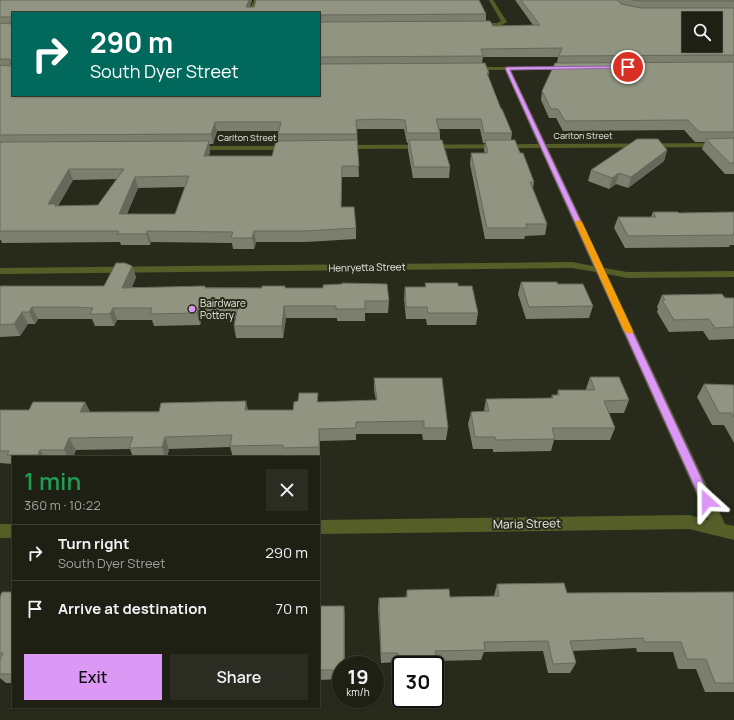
<!DOCTYPE html>
<html lang="en">
<head>
<meta charset="utf-8">
<style>
	:root { --surface:#1e2014; --page:#2b2d22; --text:#f1f3f6; --muted:#a1a3a0; --line:#3c3e34; --accent:#db99f5 }
	body { margin:0; font-family:Manrope,sans-serif; background:var(--page); color:var(--text); height:100vh; display:flex; flex-direction:column; font-size:15px; white-space:nowrap }
	* { box-sizing:border-box; margin:0 }
	p { font-size:13px; color:var(--muted) }
	.icon { flex:none; width:22px; height:22px; fill:none; stroke:currentColor; stroke-width:2; stroke-linecap:round; stroke-linejoin:round }
	.map { position:relative; flex:1; overflow:hidden }
	.panel { position:absolute; left:12px; top:456px; width:308px; height:252px; display:flex; flex-direction:column; background:var(--surface); border-radius:0px; box-shadow:0 1px 3px #0004,0 0 0 1px var(--line) }
	.panel>* { flex:none }
	.banner { position:absolute; left:12px; top:12px; width:308px; height:84px; border-radius:0px; box-shadow:0 1px 3px #0004,0 0 0 1px var(--line); background:#00695c; color:#fff; overflow:hidden }
	.controls { position:absolute; left:682px; top:12px; display:grid; gap:8px }
	.controls a { display:grid; place-items:center; width:40px; height:40px; border-radius:0px; background:var(--surface); box-shadow:0 1px 3px #0004,0 0 0 1px var(--line); font-size:20px }
	.speed { position:absolute; left:332px; top:656px; display:flex; gap:8px; font-size:20px; font-weight:700; text-align:center }
	.speed>* { display:grid; place-content:center; width:52px; height:52px; border-radius:50%; background:var(--surface); box-shadow:0 1px 3px #0004,0 0 0 1px var(--line); line-height:1 }
	.speed small { font-size:10px; font-weight:400 }
	.speed .limit { border:2px solid #111; border-radius:6px; background:#fff; color:#111 }
	.pin { position:absolute; display:grid; place-items:center; width:34px; height:34px; color:#fff; margin:-17px; border:2px solid #fff; border-radius:50%; box-shadow:0 1px 4px #0007 }
	.me { position:absolute; width:44px; margin:-22px; rotate:336deg; stroke-linejoin:round; filter:drop-shadow(0 0 3px #0008) }
	.turn { display:flex; align-items:center; gap:14px; height:84px; padding:0 12px; font-size:18px }
	.turn .icon { width:52px; height:52px; stroke-width:2.5 }
	.turn b { display:block; font-size:28px; line-height:34px }
	.round { display:grid; place-items:center; flex:none; width:42px; height:42px; border-radius:0px; background:var(--page) }
	.headline { display:flex; align-items:center; justify-content:space-between; height:68px; padding:0 12px }
	h1 { font-size:24px; font-weight:600; line-height:30px; color:#1e9e55 }
	.action { display:flex; gap:8px; margin-top:auto; padding:8px 12px }
	.action a { flex:1; height:46px; border-radius:0px; background:var(--accent); color:#111; font-size:16px; font-weight:600; line-height:46px; text-align:center }
	.action a+a { background:var(--page); color:var(--text) }
	ul { padding:0; list-style:none }
	li { display:flex; align-items:center; gap:12px; height:56px; padding:0 12px; border-top:1px solid var(--line) }
	li div { flex:1 }
	li b { display:block; font-size:15px }
	li em { font-style:normal }
	.map>svg:first-child { display:block }
	.lines { fill:none; stroke-linecap:round; stroke-linejoin:round }
	.minor { fill:#565e27; fill-rule:evenodd }
	.wall { fill:#7c7f6e; fill-rule:evenodd }
	.shaded-wall { fill:#65685a }
	.building { fill:#909480; stroke:#65685a; fill-rule:evenodd }
	.route { fill:#db99f5; stroke:#8e639f }
	.slow { fill:#f59e0b }
	.poi-dot { fill:#db99f5; stroke:#282b1b; stroke-width:1.5 }
	.labels { text-anchor:middle; stroke-width:4; stroke-linejoin:round; paint-order:stroke }
	.far-street-label { font-size:9px; fill:#ebede3; stroke:#282b1b }
	.street-label { font-size:10px; fill:#ebede3; stroke:#282b1b }
	.poi-label { font-size:10px; fill:#ebede3; stroke:#282b1b; text-anchor:start }
	.near-street-label { font-size:12px; fill:#ebede3; stroke:#282b1b }
</style>
</head>
<body>
<div class="map">
<svg width="734" height="720" viewBox="0 0 734 720">
	<rect width="100%" height="100%" fill="#282b1b"/>
	<g class="lines">
		<!-- minor -->
		<g class="minor">
			<polygon points="254,0 258,0 254,13 248,13"/>
			<polygon points="489,0 493,0 507,22 498,27 474,26 473,25 476,23 497,23 501,21"/>
			<polygon points="470,67 570,67 571,68 568,70 511,70 546,144 734,143 734,147 548,148 604,268 627,272 734,271 734,277 627,278 607,274 725,524 734,526 734,540 689,529 319,534 319,520 689,515 708,520 596,272 572,268 0,274 0,268 572,262 593,266 540,148 341,149 337,147 341,145 538,144 505,70 472,70 469,68"/>
			<polygon points="190,146 289,146 293,148 289,150 190,150"/>
			<rect x="0" y="524" width="13" height="14"/>
		</g>
	</g>
	<!-- wall -->
	<g class="wall">
		<path d="M0,0H252L250,7L486,14V21L493,26L533,25L515,0H734V174H725L702,149L705,142H695L684,130L563,131L556,118H549L541,100L542,91L557,63L558,57H483L482,63L489,73L488,76L501,109L512,133L511,140L520,153L534,182L533,188L547,224L545,235L525,236L524,239H485L470,164L471,153H485L484,150L485,143H483L480,129H439L440,133V140L450,167L449,178H413L408,150V143H407L404,129H357L359,177H342L341,207L356,228V239L306,242H256L254,249H233L232,243L151,242L150,245H121L120,242L2,243L1,240H0ZM319,13V95H13ZM217,131H278V141L272,156H209L210,151L209,144H213ZM117,179L98,205L58,206L73,180ZM185,187L175,214H127L138,188Z"/>
		<polygon points="667,150 664,161 628,188 616,184 609,189 588,181 591,170"/>
		<polygon points="653,212 679,213 734,212 734,245 730,245 729,247 625,248 614,228 618,217 651,217"/>
		<polygon points="132,266 136,277 132,287 286,288 389,301 388,313 365,313 365,321 337,321 337,318 286,318 283,338 236,338 234,326 235,318 202,318 200,325 154,326 152,320 117,320 114,326 95,326 92,319 38,319 35,324 28,324 20,336 0,337 0,286 104,286"/>
		<polygon points="521,282 558,284 593,306 589,318 526,319 518,294"/>
		<polygon points="425,283 458,286 478,313 476,325 427,325 426,319 406,319 404,299 405,287 425,287"/>
		<polygon points="662,295 734,298 734,339 709,340 703,331 669,332 657,312 658,309 657,307"/>
		<polygon points="590,377 629,400 624,413 609,413 615,428 610,440 554,440 551,451 493,452 493,449 473,449 468,424 471,412 484,411 486,399 551,398 552,395 557,395 558,390 586,390 586,389"/>
		<polygon points="374,378 448,428 446,440 423,440 422,434 356,434 356,440 320,441 320,459 319,459 319,457 233,457 230,447 169,449 167,457 133,457 130,449 76,450 73,457 13,457 13,464 0,463 0,410 29,410 85,402 90,412 293,410 298,401 318,393 318,402 376,400 374,390"/>
		<polygon points="704,384 734,385 734,443 724,425 712,425 697,397"/>
		<polygon points="497,584 567,593 734,592 734,692 705,692 696,669 678,669 673,652 637,652 636,648 573,651 576,663 570,673 548,673 543,651 484,652 481,660 436,661 438,681 436,690 435,690 435,665 401,665 401,690 398,690 397,662 381,663 378,608 379,598 406,597 407,590 450,597 494,596"/>
		<polygon points="13,592 13,683 6,683 0,678 0,597"/>
		<polygon points="319,606 345,616 341,665 341,679 319,680"/>
	</g>
	<!-- shaded-wall -->
	<g class="shaded-wall">
		<polygon points="249,0 252,0 248,13 246,7"/>
		<polygon points="215,122 217,131 213,144 211,134"/>
		<polygon points="209,141 210,151 206,166 204,156"/>
		<polygon points="667,150 664,161 628,188 631,177"/>
		<polygon points="342,166 342,177 341,218 341,207"/>
		<polygon points="69,169 73,180 57,207 48,204"/>
		<polygon points="619,173 616,184 609,189 612,178"/>
		<polygon points="135,177 138,188 122,225 119,214"/>
		<polygon points="147,231 151,242 150,245 146,234"/>
		<polygon points="254,231 256,242 254,249 252,238"/>
		<polygon points="132,266 136,277 126,299 122,288"/>
		<polygon points="199,306 202,318 200,325 197,313"/>
		<polygon points="284,306 286,318 283,338 282,326"/>
		<polygon points="32,307 38,319 35,324 29,312"/>
		<polygon points="113,308 117,320 114,326 110,314"/>
		<polygon points="22,312 28,324 20,336 14,324"/>
		<polygon points="246,401 249,414 245,410"/>
		<polygon points="85,402 91,414 80,412"/>
		<polygon points="319,429 320,441 320,459 319,447"/>
		<polygon points="165,437 169,449 167,457 165,457 162,447"/>
		<polygon points="69,438 76,450 73,457 68,457 64,450"/>
		<polygon points="40,450 44,457 39,457 38,455"/>
		<polygon points="344,606 345,616 345,665 344,665"/>
	</g>
	<!-- building -->
	<g class="building">
		<polygon points="0,0 249,0 246,7 254,7 256,0 479,0 486,14 319,15 319,13 13,13 13,95 319,95 319,64 485,63 489,73 487,73 501,109 502,109 512,133 484,133 481,119 436,119 440,133 407,133 405,120 381,119 356,120 357,134 278,134 281,122 215,122 211,134 0,135 0,65 10,66 11,60 10,59 0,59 0,23 10,24 12,18 10,17 0,17"/>
		<path d="M521,0H617L621,4L641,8H734V55L559,56L562,48L481,49L483,56L319,57V22L490,21L493,26L540,25ZM689,19H715V45H689Z"/>
		<polygon points="632,0 734,0 734,1 641,1"/>
		<polygon points="734,62 734,132 699,132 688,120 565,121 558,109 551,109 542,91 555,63"/>
		<polygon points="734,138 734,163 730,163 706,139"/>
		<polygon points="637,139 658,139 667,150 631,177 619,173 612,178 591,170"/>
		<path d="M357,140L359,166H342L341,207H354L356,228L305,231H254L252,238H231L233,232L147,231L146,234H117L119,231H0V142L209,141L204,156H272L276,141ZM69,169H124L98,205L55,206L56,204H48ZM189,176L175,214H119L135,177Z"/>
		<polygon points="409,140 442,140 450,167 414,167"/>
		<polygon points="485,140 515,140 520,153 523,153 534,182 530,182 547,224 526,224 527,228 487,228 471,153 488,153"/>
		<polygon points="653,212 678,212 679,213 734,212 734,233 733,233 734,235 628,236 618,217 656,217"/>
		<polygon points="116,263 125,263 132,266 122,288 205,286 205,288 262,288 262,286 285,286 285,288 323,288 323,285 342,284 342,283 387,284 389,301 365,301 365,309 336,309 336,306 284,306 282,326 234,326 238,306 199,306 197,313 150,314 152,308 113,308 110,314 90,314 93,308 72,307 32,307 29,312 22,312 14,324 0,325 0,286 104,286"/>
		<polygon points="521,282 557,282 558,284 583,284 593,306 529,307"/>
		<polygon points="425,283 458,283 458,286 472,286 478,313 428,313 427,307 406,307 405,287 426,287"/>
		<polygon points="722,294 725,298 734,298 734,327 715,328 709,319 674,320 662,300 665,300 662,295"/>
		<polygon points="590,377 619,377 629,400 604,401 615,428 552,428 555,439 496,440 495,437 475,437 471,412 489,411 486,399 553,398 552,395 559,395 558,390 595,390"/>
		<polygon points="374,378 442,378 448,428 424,428 424,421 356,422 356,428 319,429 319,447 283,448 283,445 230,446 232,435 165,437 162,447 129,448 133,437 69,438 64,450 40,450 38,455 7,455 9,451 0,451 0,410 29,410 33,402 85,402 80,412 159,412 161,403 246,401 245,410 293,410 294,402 298,401 299,393 318,393 317,402 377,400"/>
		<polygon points="704,384 734,385 734,417 732,413 719,413"/>
		<polygon points="564,583 567,593 734,592 734,683 715,683 706,659 687,659 681,642 645,642 643,638 570,641 576,663 553,664 548,641 484,642 485,650 435,651 438,681 435,681 435,665 401,665 401,681 399,681 398,653 381,653 379,598 407,597 407,590 449,589 450,597 499,596 497,584"/>
		<polygon points="2,592 13,592 13,674 0,674 0,660 3,653 0,653 0,597"/>
		<polygon points="319,606 344,606 344,665 341,665 341,670 319,670"/>
	</g>
	<!-- route -->
	<polygon class="route" points="628,66 630,68 510,70 712,501 711,505 707,506 703,505 701,501 505,68 507,67"/>
	<!-- slow -->
	<polygon class="slow" points="578,220 582,222 633,331 632,333 629,334 624,331 575,222"/>
	<!-- markers -->
	<circle class="poi-dot" cx="192" cy="309" r="4"/>
	<g class="labels">
		<!-- far-street labels -->
		<g class="far-street-label">
			<text x="583" y="139">Carlton Street</text>
			<text x="247" y="141">Carlton Street</text>
		</g>
		<!-- street labels -->
		<g class="street-label">
			<text transform="translate(367 267) rotate(-1)" y="4">Henryetta Street</text>
		</g>
		<!-- poi labels -->
		<g class="poi-label">
			<text x="200" y="307">Bairdware<tspan x="200" dy="12">Pottery</tspan></text>
		</g>
		<!-- near-street labels -->
		<g class="near-street-label">
			<text transform="translate(527 524) rotate(-1)" y="4">Maria Street</text>
		</g>
	</g>
</svg>
<div class="controls">
<a><svg class="icon" aria-label="search" viewBox="0 0 24 24"><circle cx="10" cy="10" r="6"/><path d="M15 15l6 6"/></svg></a>
</div>
<div class="speed"><div>19<small>km/h</small></div><div class="limit">30</div></div>
<div class="pin" style="left:628px;top:67px;background:#d93025"><svg class="icon" aria-label="arrive" viewBox="0 0 24 24"><path d="M6 21V4h12l-3 4 3 4H6"/></svg></div>
<svg class="me" style="left:707px;top:501px" viewBox="-20 -20 40 40"><path d="M0-17L14 15 0 8-14 15z" fill="#db99f5" stroke="#fff" stroke-width="4"/></svg>
<div class="banner">
<div class="turn"><svg class="icon" aria-label="right" viewBox="0 0 24 24"><path d="M7 20v-9h11M14 6l5 5-5 5"/></svg><div><b>290 m</b>South Dyer Street</div></div>
</div>
<section class="panel">
<div class="headline"><div><h1>1 min</h1><p>360 m · 10:22</p></div><a class="round"><svg class="icon" aria-label="close" viewBox="0 0 24 24"><path d="M6 6l12 12M18 6L6 18"/></svg></a></div>
<ul>
<li><svg class="icon" aria-label="right" viewBox="0 0 24 24"><path d="M7 20v-9h11M14 6l5 5-5 5"/></svg><div><b>Turn right</b><p>South Dyer Street</p></div><em>290 m</em></li>
<li><svg class="icon" aria-label="arrive" viewBox="0 0 24 24"><path d="M6 21V4h12l-3 4 3 4H6"/></svg><div><b>Arrive at destination</b></div><em>70 m</em></li>
</ul>
<div class="action"><a>Exit</a><a>Share</a></div>
</section>
</div>
</body>
</html>
